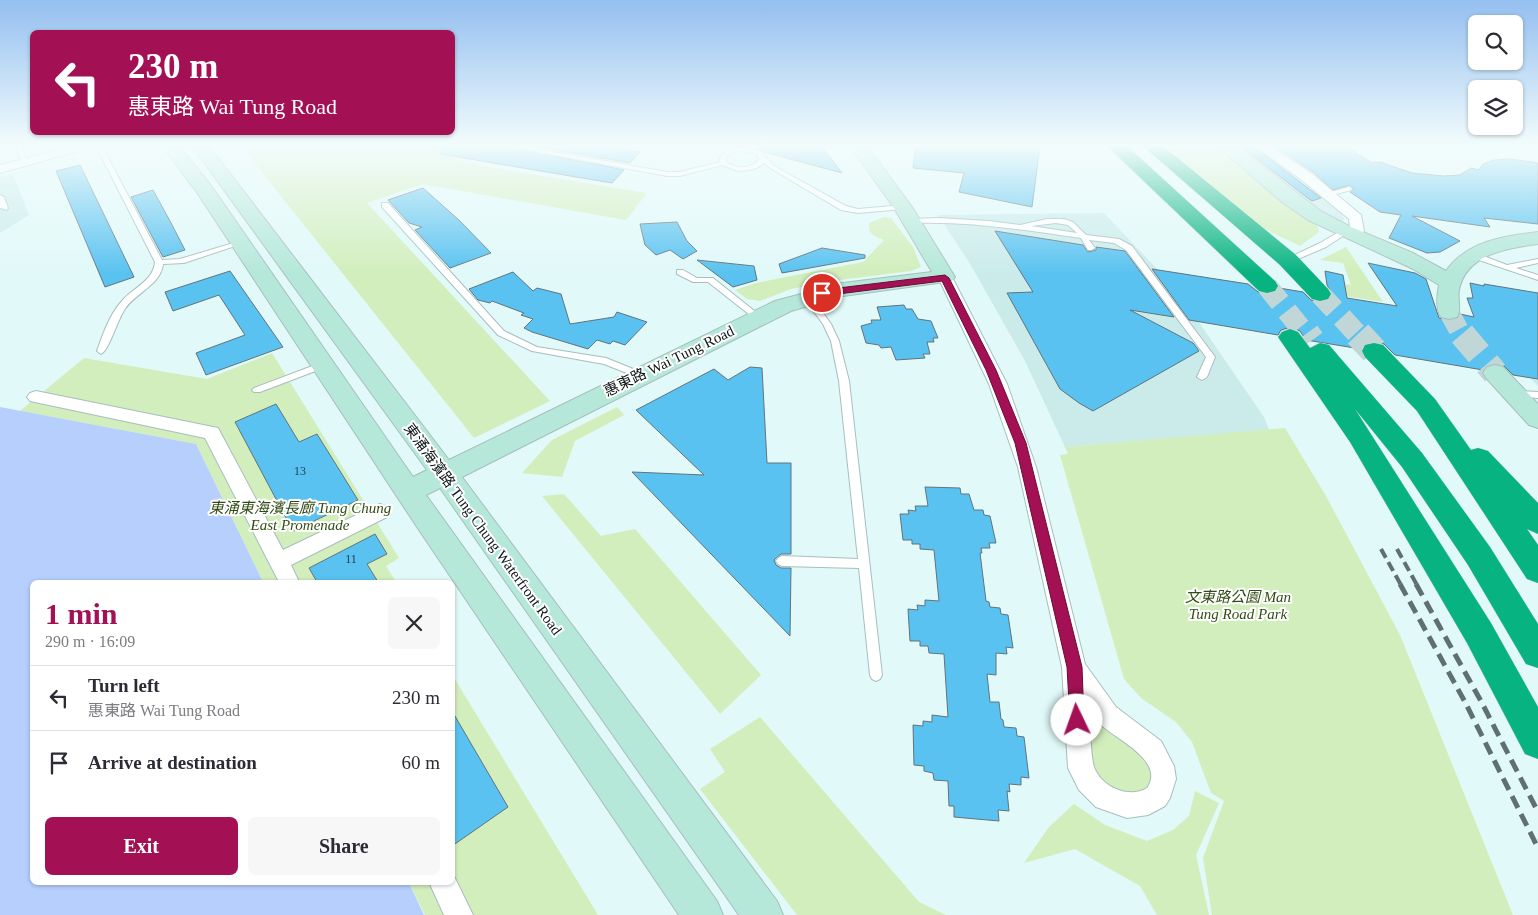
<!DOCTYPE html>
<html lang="en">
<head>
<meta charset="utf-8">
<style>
	:root { --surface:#fff; --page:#f7f7f7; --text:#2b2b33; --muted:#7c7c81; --line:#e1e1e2; --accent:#a31154 }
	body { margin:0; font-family:"Times New Roman","Noto Sans TC",serif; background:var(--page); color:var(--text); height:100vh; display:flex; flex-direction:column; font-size:19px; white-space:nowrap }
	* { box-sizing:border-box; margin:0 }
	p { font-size:16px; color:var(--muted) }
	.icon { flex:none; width:28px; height:28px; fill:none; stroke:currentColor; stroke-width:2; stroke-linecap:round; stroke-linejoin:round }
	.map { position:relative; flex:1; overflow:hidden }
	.side { position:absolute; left:30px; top:580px; width:425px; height:305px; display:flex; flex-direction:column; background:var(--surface); border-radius:8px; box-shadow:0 1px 4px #0004 }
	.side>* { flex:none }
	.guide { position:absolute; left:30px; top:30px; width:425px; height:105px; border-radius:8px; box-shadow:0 1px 4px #0004; background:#a31154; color:#fff; overflow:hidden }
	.fabs { position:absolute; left:1468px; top:15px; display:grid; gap:10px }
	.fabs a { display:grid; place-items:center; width:55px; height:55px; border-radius:8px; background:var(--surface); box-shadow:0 1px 4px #0004; font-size:25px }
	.pin { position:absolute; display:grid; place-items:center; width:42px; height:42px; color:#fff; margin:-21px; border:2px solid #fff; border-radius:50%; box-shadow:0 1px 5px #0007 }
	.me { position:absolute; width:55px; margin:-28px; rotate:357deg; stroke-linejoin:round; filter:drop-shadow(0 0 4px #0008) }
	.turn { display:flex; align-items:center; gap:18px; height:105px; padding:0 15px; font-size:22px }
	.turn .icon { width:65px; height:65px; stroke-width:2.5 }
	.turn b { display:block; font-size:35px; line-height:42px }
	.round { display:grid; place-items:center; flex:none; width:52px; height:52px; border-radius:8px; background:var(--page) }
	.summary { display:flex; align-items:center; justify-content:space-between; height:85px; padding:0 15px }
	h1 { font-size:30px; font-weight:700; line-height:38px; color:var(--accent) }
	.cta { display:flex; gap:10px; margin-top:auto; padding:10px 15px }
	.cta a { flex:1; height:58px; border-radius:8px; background:var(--accent); color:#fff; font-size:20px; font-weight:700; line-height:58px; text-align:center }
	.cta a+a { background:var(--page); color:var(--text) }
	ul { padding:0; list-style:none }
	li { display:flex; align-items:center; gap:15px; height:65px; padding:0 15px; border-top:1px solid var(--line) }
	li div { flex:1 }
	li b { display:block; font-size:19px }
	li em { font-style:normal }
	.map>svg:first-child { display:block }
	.built { fill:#cbebeb }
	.green { fill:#d2eebc }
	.water { fill:#b6cffd }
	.building { fill:#59c2f0; stroke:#62737c }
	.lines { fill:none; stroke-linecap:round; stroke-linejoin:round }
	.secondary-tunnel-far1 { stroke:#c1d7d7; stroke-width:20; stroke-dasharray:20 10; stroke-linecap:butt }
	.secondary-tunnel { stroke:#c1d7d7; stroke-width:26; stroke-dasharray:26 13; stroke-linecap:butt }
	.highway-tunnel-far1 { stroke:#c1d7d7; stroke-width:21; stroke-dasharray:21 11; stroke-linecap:butt }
	.highway-tunnel { stroke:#c1d7d7; stroke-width:28; stroke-dasharray:28 14; stroke-linecap:butt }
	.lane-casing { stroke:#a8bebe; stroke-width:2 }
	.street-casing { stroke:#a8bebe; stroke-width:2 }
	.secondary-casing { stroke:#a8bebe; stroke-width:2 }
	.highway-casing { stroke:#d3d5d5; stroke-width:1 }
	.lane { fill:#fff; fill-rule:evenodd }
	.street { fill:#fff; fill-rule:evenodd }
	.secondary { fill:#b5e8d9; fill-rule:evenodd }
	.highway { fill:#07b380; fill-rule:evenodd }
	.rail-far1 { stroke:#606f6f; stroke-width:4; stroke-dasharray:10 5; stroke-linecap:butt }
	.rail { stroke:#606f6f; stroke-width:5; stroke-dasharray:13 7; stroke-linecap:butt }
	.route { fill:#a31154; stroke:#6a0b37 }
	.labels { text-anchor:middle; stroke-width:4; stroke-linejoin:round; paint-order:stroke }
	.number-label { font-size:12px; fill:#20404c }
	.street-label { font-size:15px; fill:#0d1515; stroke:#fff }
	.park-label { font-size:15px; font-style:italic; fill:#314d15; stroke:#fff }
</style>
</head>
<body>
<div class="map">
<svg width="1538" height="915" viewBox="0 0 1538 915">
	<rect width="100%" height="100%" fill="#e1f9f9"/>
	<!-- built -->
	<g class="built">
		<polygon points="1233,146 1255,146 1303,179 1341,213 1344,218 1343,223 1324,215"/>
		<polygon points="13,174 29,215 0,233 0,177"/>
		<polygon points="1104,213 1158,270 1477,318 1538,331 1538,386 1530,378 1198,321 1264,417 1269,430 1065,447 1024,359 969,262 938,215"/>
	</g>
	<!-- green -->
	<g class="green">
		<polygon points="241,146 439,146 458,162 647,193 626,220 423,184 367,203 550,401 474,438"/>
		<polygon points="1165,146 1217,146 1310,219 1318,227 1319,232 1300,246 1263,228"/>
		<path d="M884,217L891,218L913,247L921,267L911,271L831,281L791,289L760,301L747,299L735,290L756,283L863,262L884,240C873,235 868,235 869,223Z"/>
		<polygon points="1346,247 1383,302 1344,296 1333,283 1351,285 1343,263 1320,260"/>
		<polygon points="272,353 399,558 386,566 396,582 263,582 196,444 20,411 84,358 207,379"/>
		<polygon points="617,407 624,415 575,441 562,477 522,473 552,440"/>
		<polygon points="1285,428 1326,496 1400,635 1513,915 1212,915 1203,858 1224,801 1211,793 1192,742 1176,722 1141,698 1124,679 1060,455 1068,454 1065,447"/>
		<polygon points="564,494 601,536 635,529 761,675 720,714 542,496"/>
		<polygon points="453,676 598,915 425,915 409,883 452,882"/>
		<polygon points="1087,705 1153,764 1150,790 1119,796 1092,772"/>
		<polygon points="760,717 919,902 946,915 797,915 700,789 725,772 710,749"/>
		<polygon points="1195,791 1219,803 1196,855 1209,915 1157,915 1140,886 1075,849 1024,863 1049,827 1074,804 1105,825 1147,841 1173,830 1189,816"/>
	</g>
	<!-- water -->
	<polygon class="water" points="0,407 196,444 263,582 32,582 32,882 409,883 424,915 0,915"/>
	<!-- building -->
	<g class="building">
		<polygon points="441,146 503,146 624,170 612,183 440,154"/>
		<polygon points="534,146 608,146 640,152 630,163"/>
		<polygon points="759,146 821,146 842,173 764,152 759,149"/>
		<polygon points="916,146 1040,146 1032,207 959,192 964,173 913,168"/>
		<polygon points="1240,146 1253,146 1321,198 1312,201 1309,199"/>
		<polygon points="1274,146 1345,146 1372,163 1380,162 1412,173 1443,176 1460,175 1471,168 1479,170 1483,164 1494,160 1511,159 1538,163 1538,224 1484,218 1490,227 1412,216 1460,241 1440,252 1427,253 1389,238 1401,215 1380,212 1350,192 1354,189 1350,185 1333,190 1313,172"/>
		<polygon points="80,165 109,225 134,277 105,287 56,171"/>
		<polygon points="423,188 460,221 491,253 450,268 415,230 422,227 409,223 388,200"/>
		<polygon points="153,190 170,221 185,250 163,257 131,197"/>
		<polygon points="677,222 687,241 697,251 683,259 670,250 656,255 645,245 640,224"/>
		<polygon points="995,231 1083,245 1088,252 1096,250 1096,247 1125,251 1174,317 1130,310 1193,343 1199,351 1093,411 1079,403 1060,389 1007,293 1033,292"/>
		<polygon points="822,248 865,255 865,258 782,273 779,264"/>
		<polygon points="697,260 754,266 757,280 733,287"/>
		<polygon points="1368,263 1415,273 1426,279 1439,318 1449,321 1457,319 1460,314 1474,317 1467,298 1473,298 1470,283 1484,286 1484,284 1538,293 1538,379 1513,375 1504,366 1495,363 1487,365 1483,370 1395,355 1384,344 1374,341 1365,343 1361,349 1306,340 1300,331 1291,327 1281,330 1278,335 1189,320 1152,269 1248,284 1258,292 1267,295 1275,293 1279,288 1303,292 1311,300 1320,303 1328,301 1333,295 1327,285 1325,271 1343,275 1347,298 1397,306"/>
		<polygon points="230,271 283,347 206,375 196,353 245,335 219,295 173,311 165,292"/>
		<polygon points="513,272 533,291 537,288 561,294 570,324 614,317 617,312 647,322 625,345 613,341 610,344 597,340 588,349 532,332 524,328 533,319 521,315 524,313 492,301 490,303 478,300 469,289"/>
		<polygon points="904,305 906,309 912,309 918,319 931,321 938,338 933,338 934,342 927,342 930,354 923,354 925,358 896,360 891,347 881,348 879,345 866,343 861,326 872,323 871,320 881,320 877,307"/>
		<polygon points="750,367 762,368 767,463 791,463 791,554 781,554 774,560 776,565 781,568 791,568 790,636 632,472 704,475 636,410 714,369 728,380"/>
		<polygon points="276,404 299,442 317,434 358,500 293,531 235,422"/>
		<polygon points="925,487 960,488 961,494 969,494 974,510 983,510 984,515 990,516 996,543 989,543 990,548 981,548 982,553 980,553 986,601 989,602 990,607 1000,608 1001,614 1008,615 1013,648 1006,647 1007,654 996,653 996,675 987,674 990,702 999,702 1001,719 1003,720 1004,727 1016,728 1017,736 1024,737 1029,778 1021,777 1021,785 1009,784 1010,792 1007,791 1009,811 998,810 999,821 954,817 954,806 949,806 948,781 934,780 933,773 924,771 924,766 914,765 913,725 923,726 923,721 932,722 932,715 948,717 944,654 929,653 928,646 920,646 920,641 910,641 908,609 918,610 917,605 925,606 925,600 939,601 934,550 920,549 920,544 912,544 912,540 903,540 900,514 909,514 908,510 916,511 915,506 928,506"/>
		<polygon points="375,534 387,554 367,564 378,582 317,582 309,568"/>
		<polygon points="452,711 508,807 452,846"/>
	</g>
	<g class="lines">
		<!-- secondary-tunnel-far1 -->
		<polyline class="secondary-tunnel-far1" points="1449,312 1462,336"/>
		<!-- secondary-tunnel -->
		<polyline class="secondary-tunnel" points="1462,334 1495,373"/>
		<!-- highway-tunnel-far1 -->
		<g class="highway-tunnel-far1">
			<polyline points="1267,286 1307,336"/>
			<polyline points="1320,294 1359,336"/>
		</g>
		<!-- highway-tunnel -->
		<g class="highway-tunnel">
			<polyline points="1306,334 1311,341"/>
			<polyline points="1358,334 1374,351"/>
		</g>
		<defs>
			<g id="lane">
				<polygon points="15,146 21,146 28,163 27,164 23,164"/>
				<path d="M96,146H102L162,260L180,259L240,241L244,243L184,263L163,264C161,285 135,293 125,309C118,318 109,351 101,354L97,351C103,334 109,316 121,302C132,288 153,282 155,262Z"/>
				<path d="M505,146H521L667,172H680L720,162V157L726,151L739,147L760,151L774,166L846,206L858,209L903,205L907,207L903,209L858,213L841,210L770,168L764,163L757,168L749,170L738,171L722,165L680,176H667ZM739,151L756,154L759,160C750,169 738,169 726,162V157L730,153Z"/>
				<polygon points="1349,187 1352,189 1351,190 1325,197 1321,195"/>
				<polygon points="0,195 4,197 8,208 7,210 0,208"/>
				<polygon points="382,203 388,203 504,331 537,347 606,358 643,373 645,375 643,377 637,377 604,364 532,351 498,335 382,207"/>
				<path d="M938,218L989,221L1020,225L1047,219H1064L1073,222L1086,235L1119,239L1132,246L1215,357L1207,377L1202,380L1197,377L1206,357L1126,250L1114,243L1089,240L1095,248L1091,250H1088L1081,238C1024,230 969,221 912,223L908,221L912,219ZM1056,223L1068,225L1077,233L1031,226Z"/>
				<polygon points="1342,230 1348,230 1349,232 1326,247 1291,262 1288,262 1284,260 1320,243"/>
				<polygon points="1470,253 1476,253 1507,265 1538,259 1538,263 1516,268 1538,275 1538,280 1470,257"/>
				<polygon points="677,270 683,270 697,278 713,278 762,317 761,319 755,319 708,282 693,282 677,274"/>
				<polygon points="804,295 810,295 831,324 839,341 849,381 882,675 880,679 876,681 872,679 870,675 859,568 782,566 778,564 776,561 778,558 782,556 858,559 839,381 831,341 823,324 803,297"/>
				<polygon points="323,362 326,363 327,365 326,367 260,392 254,392 252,390 254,388"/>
				<polygon points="1517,391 1538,392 1538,398 1514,396 1512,394"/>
			</g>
			<g id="street">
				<polygon points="74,146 96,146 0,173 0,165"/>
				<polygon points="1255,146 1270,146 1312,174 1361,215 1364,231 1362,234 1340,235 1338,232 1340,229 1350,227 1349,219 1302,180"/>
				<path d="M945,273L952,277L1007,384L1036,467L1085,664L1116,707L1161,741L1174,766L1176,779L1170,798L1165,806L1148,815L1127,818L1096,807L1079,790L1068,768L1062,667L1018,467L989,384L938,277ZM1089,712C1094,718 1099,724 1106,729C1121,741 1165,763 1147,788C1128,800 1097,785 1093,763C1090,747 1091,729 1089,712Z"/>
				<polygon points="36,391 218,428 283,550 373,507 380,504 387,507 390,512 387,517 291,565 299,582 279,582 205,438 30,401 27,397 30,393"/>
				<polygon points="452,872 473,915 444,915 429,882 452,882"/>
			</g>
			<g id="secondary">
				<polygon points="162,146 179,146 212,187 413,477 427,470 192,146 209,146 449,460 775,301 843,283 932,272 894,208 850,146 867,146 912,207 955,277 952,281 843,296 791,311 462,477 777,901 783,915 739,915 440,488 426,495 717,901 723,915 679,915 417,527 198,194"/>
				<path d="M1217,146H1236L1322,212L1351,227L1413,253L1446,271C1467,241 1504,236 1538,232V244C1507,248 1466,254 1459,290C1457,299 1462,309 1457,317L1449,319L1441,317C1435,308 1437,295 1439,285L1413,269L1308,220L1282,202Z"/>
				<polygon points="1495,365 1503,367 1538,404 1538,428 1529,425 1487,379 1483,373 1487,367"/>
			</g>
			<g id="highway">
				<polygon points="1107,146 1127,146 1275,281 1278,286 1275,291 1267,293 1259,291"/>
				<polygon points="1143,146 1163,146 1296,255 1328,289 1331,294 1328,299 1320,301 1312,299 1280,265"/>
				<polygon points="1290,329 1298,332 1310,348 1320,343 1329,345 1422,453 1490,547 1538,624 1538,668 1526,664 1468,565 1402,467 1355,409 1491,623 1538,707 1538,759 1525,754 1467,643 1350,442 1278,337 1282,332"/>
				<polygon points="1374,343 1383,345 1435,399 1471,450 1478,448 1488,451 1538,503 1538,534 1527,529 1538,545 1538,583 1527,579 1417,411 1365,357 1362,351 1365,345"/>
			</g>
		</defs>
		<!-- lane casing -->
		<use href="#lane" class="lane-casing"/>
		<!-- street casing -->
		<use href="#street" class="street-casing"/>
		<!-- secondary casing -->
		<use href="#secondary" class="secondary-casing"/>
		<!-- highway casing -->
		<use href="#highway" class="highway-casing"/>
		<!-- lane -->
		<use href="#lane" class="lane"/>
		<!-- street -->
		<use href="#street" class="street"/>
		<!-- secondary -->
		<use href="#secondary" class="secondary"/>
		<!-- highway -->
		<use href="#highway" class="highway"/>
		<!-- rail-far1 -->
		<g class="rail-far1">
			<polyline points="1381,549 1401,585"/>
			<polyline points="1397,549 1417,585"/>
		</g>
		<!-- rail -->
		<g class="rail">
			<polyline points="1400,584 1465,702 1538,848"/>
			<polyline points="1416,584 1482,703 1538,812"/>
		</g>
	</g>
	<!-- sky -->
	<linearGradient id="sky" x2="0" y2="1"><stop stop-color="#94bff0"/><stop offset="0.53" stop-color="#f2fcfc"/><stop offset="1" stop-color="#f2fcfc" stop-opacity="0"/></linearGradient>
	<rect width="1538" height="274" fill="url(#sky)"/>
	<!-- route -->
	<polygon class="route" points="945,275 949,278 996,370 1026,443 1082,667 1084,720 1082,725 1077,727 1072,725 1070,720 1067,667 1015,443 986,370 942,281 822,296 817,293 822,290"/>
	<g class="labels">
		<!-- number labels -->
		<g class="number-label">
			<text x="300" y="475">13</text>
			<text x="351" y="563">11</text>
		</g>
		<!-- street labels -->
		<g class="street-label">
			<text transform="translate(669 361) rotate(-26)" y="5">惠東路 Wai Tung Road</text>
			<text transform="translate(483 529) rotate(54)" y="5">東涌海濱路 Tung Chung Waterfront Road</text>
		</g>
		<!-- park labels -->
		<g class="park-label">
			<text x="300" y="513">東涌東海濱長廊 Tung Chung<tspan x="300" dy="17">East Promenade</tspan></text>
			<text x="1238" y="602">文東路公園 Man<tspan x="1238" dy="17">Tung Road Park</tspan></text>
		</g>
	</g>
</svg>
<div class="fabs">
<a><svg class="icon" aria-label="search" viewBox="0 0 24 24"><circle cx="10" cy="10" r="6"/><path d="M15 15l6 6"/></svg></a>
<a><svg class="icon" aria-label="layers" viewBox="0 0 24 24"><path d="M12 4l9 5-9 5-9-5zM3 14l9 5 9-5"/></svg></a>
</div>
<div class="pin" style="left:822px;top:293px;background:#d93025"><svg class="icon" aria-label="arrive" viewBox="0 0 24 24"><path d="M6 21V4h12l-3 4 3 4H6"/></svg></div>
<svg class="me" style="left:1077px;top:720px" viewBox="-20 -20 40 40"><circle r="19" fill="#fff"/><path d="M0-13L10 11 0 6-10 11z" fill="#a31154"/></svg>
<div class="guide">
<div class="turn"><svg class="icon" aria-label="left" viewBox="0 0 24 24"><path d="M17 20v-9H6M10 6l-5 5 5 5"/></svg><div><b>230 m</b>惠東路 Wai Tung Road</div></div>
</div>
<section class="side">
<div class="summary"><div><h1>1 min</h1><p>290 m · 16:09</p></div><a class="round"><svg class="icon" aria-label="close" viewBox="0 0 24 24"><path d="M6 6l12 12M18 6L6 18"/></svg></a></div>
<ul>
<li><svg class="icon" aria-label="left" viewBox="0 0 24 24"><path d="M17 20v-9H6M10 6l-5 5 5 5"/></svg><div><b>Turn left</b><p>惠東路 Wai Tung Road</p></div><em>230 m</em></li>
<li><svg class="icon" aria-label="arrive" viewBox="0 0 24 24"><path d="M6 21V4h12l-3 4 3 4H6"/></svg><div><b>Arrive at destination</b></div><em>60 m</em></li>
</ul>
<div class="cta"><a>Exit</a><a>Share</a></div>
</section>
</div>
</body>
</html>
